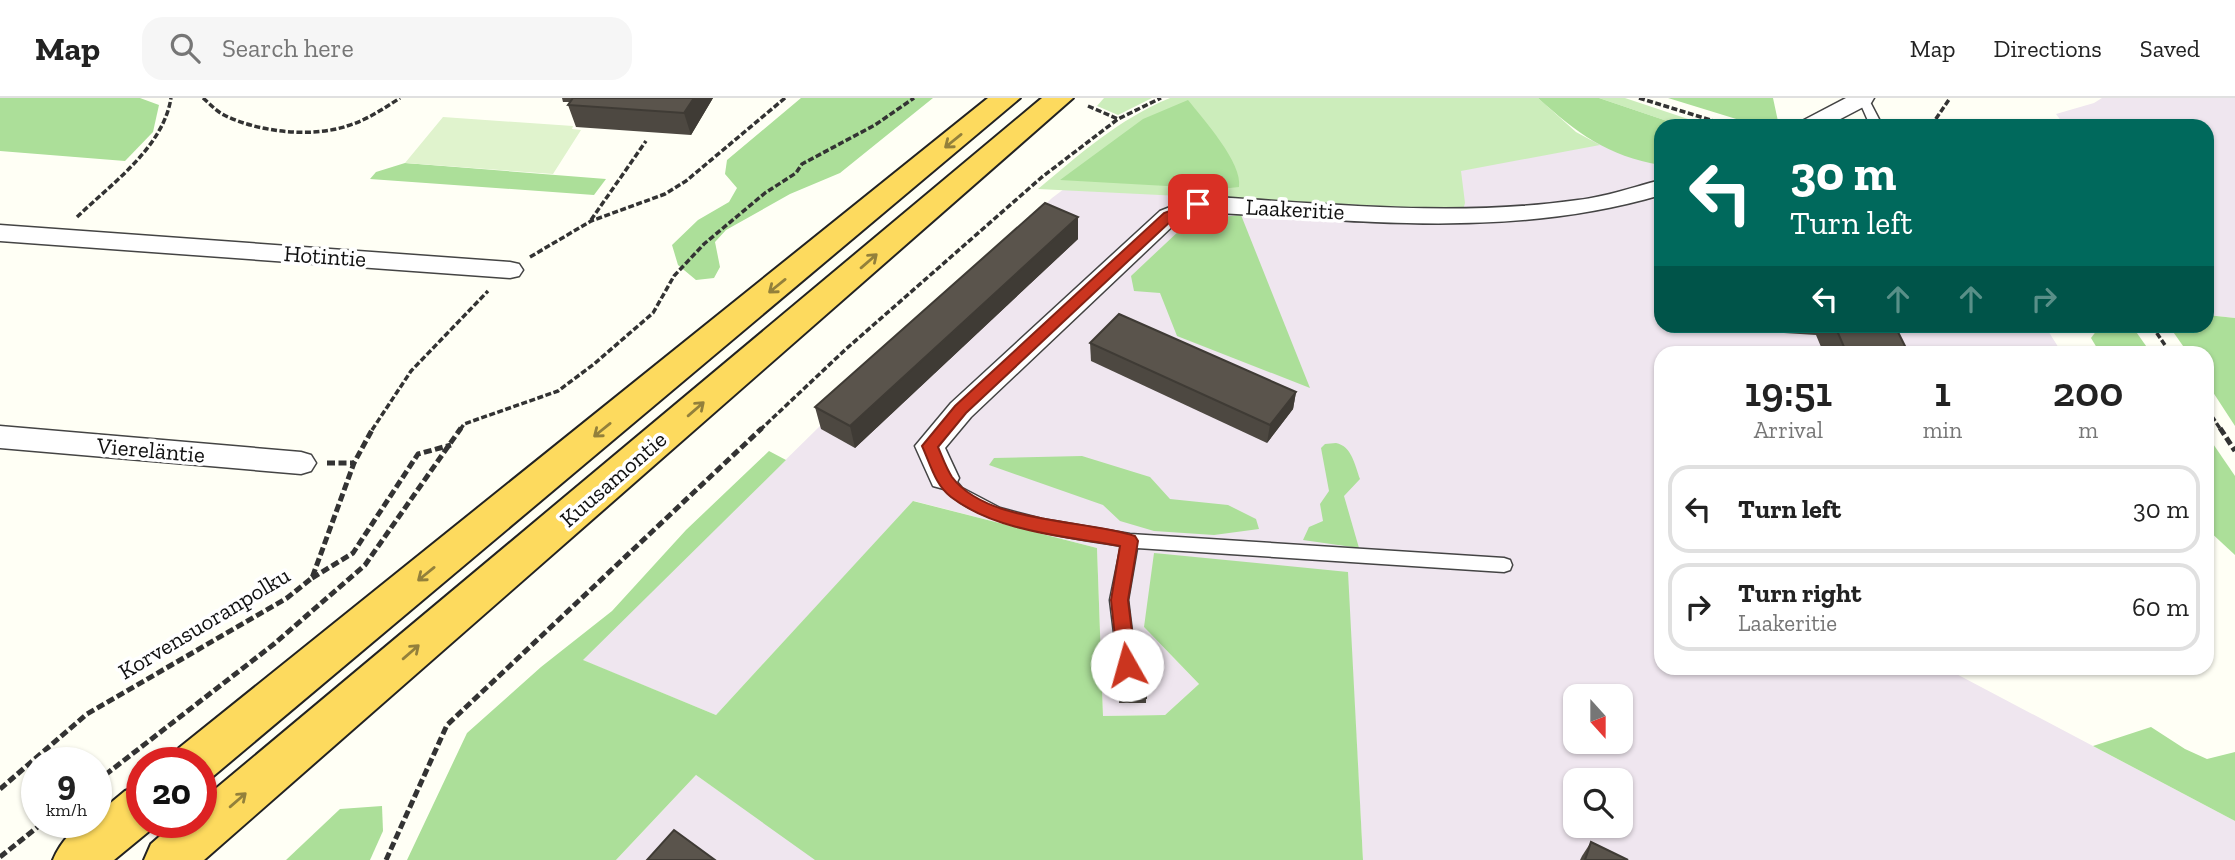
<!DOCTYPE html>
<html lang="en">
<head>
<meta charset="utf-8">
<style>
	:root { --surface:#fff; --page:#f6f6f6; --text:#222; --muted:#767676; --line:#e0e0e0 }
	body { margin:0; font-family:"Zilla Slab",serif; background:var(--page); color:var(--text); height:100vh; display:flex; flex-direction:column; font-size:26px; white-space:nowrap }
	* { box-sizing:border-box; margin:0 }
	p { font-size:23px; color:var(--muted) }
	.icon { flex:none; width:38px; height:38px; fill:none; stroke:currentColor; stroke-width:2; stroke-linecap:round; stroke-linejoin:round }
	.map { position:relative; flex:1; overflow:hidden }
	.side { position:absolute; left:1654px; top:248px; width:560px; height:329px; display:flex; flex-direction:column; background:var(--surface); border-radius:21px; box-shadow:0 2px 5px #0004 }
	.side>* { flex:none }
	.top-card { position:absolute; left:1654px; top:21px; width:560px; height:214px; border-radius:21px; box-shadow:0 2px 5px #0004; background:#00695c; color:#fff; overflow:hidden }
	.needle { width:46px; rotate:159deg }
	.tools { position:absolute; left:1563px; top:586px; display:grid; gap:14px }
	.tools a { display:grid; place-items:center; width:70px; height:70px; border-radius:14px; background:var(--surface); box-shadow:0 2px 5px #0004; font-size:35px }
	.speed { position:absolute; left:21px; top:649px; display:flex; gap:14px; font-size:35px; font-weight:700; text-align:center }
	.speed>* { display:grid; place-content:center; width:91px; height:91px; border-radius:50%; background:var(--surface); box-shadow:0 2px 5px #0004; line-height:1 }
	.speed small { font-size:18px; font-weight:400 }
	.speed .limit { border:10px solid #d22; background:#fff; color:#111 }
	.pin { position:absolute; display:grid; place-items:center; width:60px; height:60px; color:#fff; margin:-30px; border-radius:14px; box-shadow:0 4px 10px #0006 }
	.me { position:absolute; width:77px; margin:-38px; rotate:353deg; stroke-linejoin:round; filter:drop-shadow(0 0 5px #0008) }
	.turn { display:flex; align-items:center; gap:24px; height:147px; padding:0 21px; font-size:32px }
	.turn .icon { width:91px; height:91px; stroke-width:2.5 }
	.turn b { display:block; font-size:49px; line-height:60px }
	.lanes { display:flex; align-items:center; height:66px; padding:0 21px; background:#0003; justify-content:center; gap:35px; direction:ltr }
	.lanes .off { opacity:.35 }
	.eta { display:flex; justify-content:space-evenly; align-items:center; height:119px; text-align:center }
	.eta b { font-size:42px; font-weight:600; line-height:49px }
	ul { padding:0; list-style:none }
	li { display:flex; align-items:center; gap:21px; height:88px; margin:0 14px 10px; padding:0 7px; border:4px solid var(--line); border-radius:21px }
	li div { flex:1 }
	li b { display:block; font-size:26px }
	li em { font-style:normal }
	header { display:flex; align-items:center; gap:42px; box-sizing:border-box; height:98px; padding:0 35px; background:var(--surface); border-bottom:2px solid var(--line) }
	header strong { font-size:33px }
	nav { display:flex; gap:38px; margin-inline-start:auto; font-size:24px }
	.search { width:490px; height:63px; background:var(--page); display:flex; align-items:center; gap:18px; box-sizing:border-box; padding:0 24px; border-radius:21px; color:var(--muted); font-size:26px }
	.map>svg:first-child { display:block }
	.industrial { fill:#efe6ef; fill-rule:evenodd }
	.green { fill:#ccedbb }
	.forest { fill:#acdf99 }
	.pitch { fill:#e0f3cd }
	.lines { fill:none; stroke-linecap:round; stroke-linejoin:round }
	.service-casing { stroke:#444; stroke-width:3 }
	.minor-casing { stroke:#444; stroke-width:3 }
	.trunk-casing { stroke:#222; stroke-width:4 }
	.path-far1 { stroke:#333; stroke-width:3.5; stroke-dasharray:6 2.5; stroke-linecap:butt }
	.path { stroke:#333; stroke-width:5; stroke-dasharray:8 3.5; stroke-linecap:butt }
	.service { fill:#fff; fill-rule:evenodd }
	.minor { fill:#fff; fill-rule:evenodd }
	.trunk { fill:#fdda5e; fill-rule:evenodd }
	.wall { fill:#4d4841 }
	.shaded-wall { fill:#3f3b35 }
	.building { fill:#5a544c; stroke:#3f3b35; stroke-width:2 }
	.oneway { stroke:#93803b }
	.route { fill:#cb351f; stroke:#842214; stroke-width:2 }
	.labels { text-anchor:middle; stroke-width:7; stroke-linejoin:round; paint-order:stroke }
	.street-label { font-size:23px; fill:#111; stroke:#fff }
</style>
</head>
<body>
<header>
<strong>Map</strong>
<div class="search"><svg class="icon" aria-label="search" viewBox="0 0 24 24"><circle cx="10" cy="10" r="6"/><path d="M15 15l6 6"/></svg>Search here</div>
<nav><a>Map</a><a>Directions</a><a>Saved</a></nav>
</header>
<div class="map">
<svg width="2235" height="762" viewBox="0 0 2235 762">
	<rect width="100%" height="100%" fill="#fffff5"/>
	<!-- industrial -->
	<g class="industrial">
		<polygon points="2102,0 2235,0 2235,220 2207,217 2207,28 2065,28 2056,16 2094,5"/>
		<path d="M1661,28V228H2045L2062,255L1661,256V570L1947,571L2235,723V762H1363L1347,474L1144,529L1199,586L1165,617L1103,618L1097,450L914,403L716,617L582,562L1052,100L1072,85L1447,72ZM1575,598H1620V644H1575ZM1575,682H1620V728H1575Z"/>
		<polygon points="696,677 818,762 616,762"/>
	</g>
	<!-- green -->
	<g class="green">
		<polygon points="1104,0 1152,0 1118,17 1097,8"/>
		<path d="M1170,0H1538L1576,34L1600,47L1461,73L1465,105L1463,112L1038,91C1080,56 1119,21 1170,0Z"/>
		<polygon points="1599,0 1625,0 1709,28 1682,28"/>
	</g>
	<!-- forest -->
	<g class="forest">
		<polygon points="0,0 140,0 159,7 153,34 125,63 0,53"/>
		<polygon points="801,0 933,0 840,75 790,96 726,132 715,144 720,169 714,180 696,182 678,167 672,147 698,122 729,104 737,90 725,76 727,62"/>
		<path d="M1538,0H1599L1682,28H1661V67C1607,58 1577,35 1538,0Z"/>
		<polygon points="1668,0 1773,0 1779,28 1759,28"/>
		<path d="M1188,2C1203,21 1243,65 1239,89L1220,91L1060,82L1143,21Z"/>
		<polygon points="405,65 606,81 594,97 370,81 376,74"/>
		<polygon points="1241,117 1310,290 1177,238 1160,195 1134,193 1131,178 1181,131 1201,121"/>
		<polygon points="2207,217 2235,220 2235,328 2207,285 2207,256 2188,255 2169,228 2207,228"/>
		<polygon points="2100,228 2132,228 2151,255 2100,255 2091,240"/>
		<polygon points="2207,337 2235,378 2235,457 2207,431"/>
		<path d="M1336,345C1352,348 1355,368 1360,381L1344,398L1359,450L1303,442L1309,429L1323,423L1320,406L1329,393L1321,350L1325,346Z"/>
		<polygon points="769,353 786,362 583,562 716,617 913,403 1097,450 1103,618 1165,617 1199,586 1144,529 1154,455 1348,474 1363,762 815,762 696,677 616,762 407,762 467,635 541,569 612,513 686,432"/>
		<polygon points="1082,358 1150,379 1170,401 1228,407 1256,421 1259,431 1214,437 1154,433 1120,423 1103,407 989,367 994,360"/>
		<polygon points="2151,629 2185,651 2207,661 2235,654 2235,723 2093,648"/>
		<polygon points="382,708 383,733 370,762 286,762 340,711"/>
	</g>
	<!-- pitch -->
	<polygon class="pitch" points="443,19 573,28 572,31 581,32 553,76 405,65"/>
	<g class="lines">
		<defs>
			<g id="service">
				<polygon points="1858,0 1868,0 1881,25 1879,28 1867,28 1869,25"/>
				<path d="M944,374L950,376L962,390L1000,410L1042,421L1130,436L1504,460L1510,462L1512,467L1510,472L1504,474L1137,450L1128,502L1136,567L1133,572L1127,575L1121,572L1118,567L1110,502L1121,448C1070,439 963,428 936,380L938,376Z"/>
			</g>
			<g id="minor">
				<polygon points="1846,0 1874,0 1871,5 1827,28 1799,28 1802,23"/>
				<path d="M1661,82V97C1508,142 1357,122 1201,114L1178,123L971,319L945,350L959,380L955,388L944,391L933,388L915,348L951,305L1160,113L1198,98C1324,105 1452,120 1578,102C1606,99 1633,89 1661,82Z"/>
				<polygon points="0,127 510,164 519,166 523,172 519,178 510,180 0,143"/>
				<polygon points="0,328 301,354 311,357 316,365 311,373 301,376 0,350"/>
			</g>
			<g id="trunk">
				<polygon points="988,0 1020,0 211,680 201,684 201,665 172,665 179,650"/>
				<polygon points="1042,0 1073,0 204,762 144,762 151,746 176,724 201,724 201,703"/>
				<path d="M142,687V724L159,725L114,762H53C60,745 76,724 96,724V717L125,693Z"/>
			</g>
		</defs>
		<!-- service casing -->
		<use href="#service" class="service-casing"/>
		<!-- minor casing -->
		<use href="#minor" class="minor-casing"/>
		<!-- trunk casing -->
		<use href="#trunk" class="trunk-casing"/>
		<!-- path-far1 -->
		<g class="path-far1">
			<path d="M203,0C210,6 216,13 224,17C258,34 311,40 347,28C367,22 383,11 400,0"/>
			<polyline points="1639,0 1730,28"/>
			<polyline points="1088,8 1118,21"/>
			<polyline points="1931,28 1950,0"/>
			<path d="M77,119C111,86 163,50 171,0"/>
			<polyline points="591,122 646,43"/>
			<polyline points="530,159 591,123 665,96 686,83 785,0"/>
			<polyline points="2152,228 2171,256"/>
			<polyline points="2207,311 2221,332"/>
			<polyline points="372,332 411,273 488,193"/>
			<polyline points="460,332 464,326 558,293 594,266 653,215 674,178 704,146 765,95 796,75 802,66 875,27 914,0"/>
			<polyline points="760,332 846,251 1042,79 1118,21 1161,0"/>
		</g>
		<!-- path -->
		<g class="path">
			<polyline points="2220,330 2235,353"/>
			<polyline points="327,365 354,365"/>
			<polyline points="312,480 353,455 418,356 451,347"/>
			<polyline points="96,684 274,546 365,467 461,330"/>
			<polyline points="0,691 87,616 287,500 312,480 354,365 373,330"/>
			<polyline points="0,759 44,724"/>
			<polyline points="386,762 447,627 762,330"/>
		</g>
		<!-- service -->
		<use href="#service" class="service"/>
		<!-- minor -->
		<use href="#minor" class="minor"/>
		<!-- trunk -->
		<use href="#trunk" class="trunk"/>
	</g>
	<!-- wall -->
	<g class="wall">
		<polygon points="562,0 713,0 691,37 576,29 568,7 570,4 563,4"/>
		<polygon points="1078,119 1078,141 855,350 821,331 815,309"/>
		<polygon points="1780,228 1895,228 1909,256 1824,256 1816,237 1784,235"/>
		<polygon points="1090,245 1296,294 1293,311 1267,345 1091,263"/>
		<polygon points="1120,572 1146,572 1146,605 1119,605"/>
		<polygon points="1591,744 1628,762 1580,762 1582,758"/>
	</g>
	<!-- shaded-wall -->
	<g class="shaded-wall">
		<polygon points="694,0 713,0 691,37 684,15"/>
		<polygon points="1078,119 1078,141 855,350 850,328"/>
		<polygon points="1296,294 1293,311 1267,345 1270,327"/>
	</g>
	<!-- building -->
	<g class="building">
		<polygon points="573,0 694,0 684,15 568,7"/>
		<polygon points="1045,105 1078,119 850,328 815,309"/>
		<polygon points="1119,216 1296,294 1270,327 1090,245"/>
		<polygon points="1835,228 1895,228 1909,256 1847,256"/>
		<polygon points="1120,572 1146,572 1146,600 1119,599"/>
		<polygon points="674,732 715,762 647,762"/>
		<polygon points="1591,744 1628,762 1585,762"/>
	</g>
	<!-- one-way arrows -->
	<defs><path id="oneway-shaft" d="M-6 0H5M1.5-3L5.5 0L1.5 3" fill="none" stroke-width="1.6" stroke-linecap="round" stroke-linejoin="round" transform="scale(1.75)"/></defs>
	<g class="oneway">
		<use href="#oneway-shaft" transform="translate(953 43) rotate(141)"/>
		<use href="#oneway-shaft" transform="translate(869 163) rotate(-41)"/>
		<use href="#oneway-shaft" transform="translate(777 188) rotate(141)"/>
		<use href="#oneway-shaft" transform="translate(696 311) rotate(-41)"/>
		<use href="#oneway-shaft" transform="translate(602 332) rotate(141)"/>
		<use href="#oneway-shaft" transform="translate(426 476) rotate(141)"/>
		<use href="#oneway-shaft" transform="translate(411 554) rotate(-41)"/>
		<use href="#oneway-shaft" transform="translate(238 702) rotate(-41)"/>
	</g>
	<!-- route -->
	<path class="route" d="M1198,102L1204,106L1202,109L1173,121L966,315L938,349C942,358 946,370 952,379C987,426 1084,421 1135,438L1138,443L1128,502L1136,567L1134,572L1127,575L1121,572L1118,567L1111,502L1120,448C1065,438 997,434 951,399C935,387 930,365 922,348L955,308L1164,115Z"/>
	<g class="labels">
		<!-- street labels -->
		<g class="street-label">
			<text transform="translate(1295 111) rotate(3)" y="8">Laakeritie</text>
			<text transform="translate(325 158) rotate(4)" y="8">Hotintie</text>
			<text transform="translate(151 352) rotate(5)" y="8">Viereläntie</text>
			<text transform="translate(613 381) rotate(-41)" y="8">Kuusamontie</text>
			<text transform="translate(204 525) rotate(-31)" y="8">Korvensuoranpolku</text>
		</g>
	</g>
</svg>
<div class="tools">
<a><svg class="needle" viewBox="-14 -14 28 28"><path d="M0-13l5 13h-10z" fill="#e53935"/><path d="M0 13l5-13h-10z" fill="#767676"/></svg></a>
<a><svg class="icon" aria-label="search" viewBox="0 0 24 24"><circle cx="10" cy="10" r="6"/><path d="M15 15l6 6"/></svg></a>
</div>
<div class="speed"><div>9<small>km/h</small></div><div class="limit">20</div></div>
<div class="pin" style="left:1198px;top:106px;background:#d93025"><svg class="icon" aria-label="arrive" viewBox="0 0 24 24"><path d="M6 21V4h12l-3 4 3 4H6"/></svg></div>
<svg class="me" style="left:1127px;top:567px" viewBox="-20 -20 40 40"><circle r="19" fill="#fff"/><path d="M0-13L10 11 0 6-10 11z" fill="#cb351f"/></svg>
<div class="top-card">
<div class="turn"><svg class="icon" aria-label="left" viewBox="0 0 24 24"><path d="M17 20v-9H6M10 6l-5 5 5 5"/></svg><div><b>30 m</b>Turn left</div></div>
<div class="lanes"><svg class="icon" aria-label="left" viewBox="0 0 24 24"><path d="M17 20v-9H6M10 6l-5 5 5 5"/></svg><svg class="icon off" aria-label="ahead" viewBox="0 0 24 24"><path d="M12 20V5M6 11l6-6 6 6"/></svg><svg class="icon off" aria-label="ahead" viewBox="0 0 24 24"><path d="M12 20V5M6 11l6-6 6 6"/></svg><svg class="icon off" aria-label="right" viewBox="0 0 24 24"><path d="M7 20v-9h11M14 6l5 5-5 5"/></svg></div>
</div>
<section class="side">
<div class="eta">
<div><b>19:51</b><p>Arrival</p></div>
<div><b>1</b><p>min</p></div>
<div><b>200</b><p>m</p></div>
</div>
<ul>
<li><svg class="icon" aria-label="left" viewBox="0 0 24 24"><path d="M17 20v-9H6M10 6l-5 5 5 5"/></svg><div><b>Turn left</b></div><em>30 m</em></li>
<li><svg class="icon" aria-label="right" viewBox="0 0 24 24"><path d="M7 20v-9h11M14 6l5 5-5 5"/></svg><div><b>Turn right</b><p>Laakeritie</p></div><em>60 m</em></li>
</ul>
</section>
</div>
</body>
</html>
